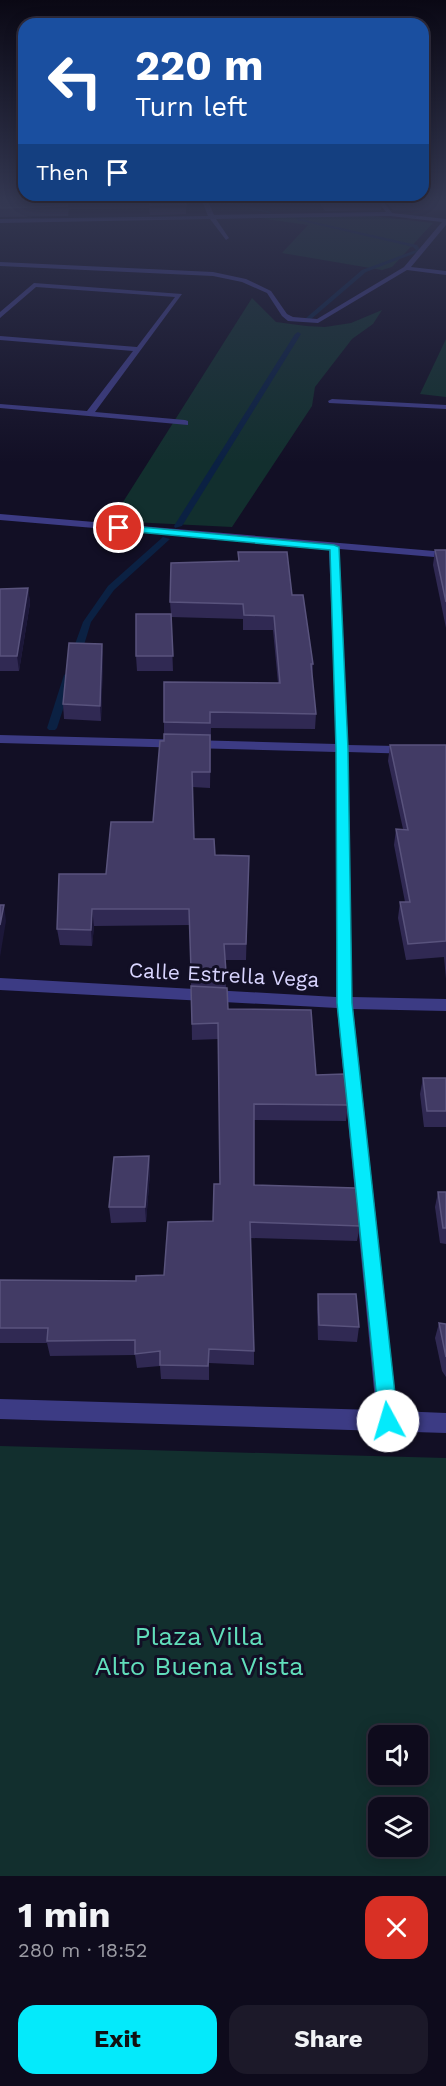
<!DOCTYPE html>
<html lang="en">
<head>
<meta charset="utf-8">
<style>
	:root { --surface:#0e0b1c; --page:#1c1929; --text:#f1f3f6; --muted:#9b9ba3; --line:#2e2b3b; --accent:#04eafb }
	body { margin:0; font-family:"Work Sans",sans-serif; background:var(--page); color:var(--text); height:100vh; display:flex; flex-direction:column; font-size:22px; white-space:nowrap }
	* { box-sizing:border-box; margin:0 }
	p { font-size:20px; color:var(--muted) }
	.icon { flex:none; width:33px; height:33px; fill:none; stroke:currentColor; stroke-width:2; stroke-linecap:round; stroke-linejoin:round }
	.map { position:relative; height:1876px; overflow:hidden }
	.side { display:flex; flex-direction:column; background:var(--surface); flex:1 }
	.side>* { flex:none }
	.guide { position:absolute; left:18px; top:18px; width:411px; height:183px; border-radius:18px; box-shadow:0 3px 15px #0003,0 0 0 2px var(--line); background:#1a4fa0; color:#fff; overflow:hidden }
	.controls { position:absolute; left:368px; top:1725px; display:grid; gap:12px }
	.controls a { display:grid; place-items:center; width:60px; height:60px; border-radius:12px; background:var(--surface); box-shadow:0 3px 15px #0003,0 0 0 2px var(--line); font-size:30px }
	.pin { position:absolute; display:grid; place-items:center; width:51px; height:51px; color:#fff; margin:-26px; border:3px solid #fff; border-radius:50%; box-shadow:0 2px 6px #0007 }
	.me { position:absolute; width:66px; margin:-33px; rotate:354deg; stroke-linejoin:round; filter:drop-shadow(0 0 4px #0008) }
	.turn { display:flex; align-items:center; gap:21px; height:126px; padding:0 18px; font-size:27px }
	.turn .icon { width:78px; height:78px; stroke-width:2.5 }
	.turn b { display:block; font-size:42px; line-height:51px }
	.then { display:flex; align-items:center; height:57px; padding:0 18px; background:#0003; gap:12px; font-size:22px }
	.round { display:grid; place-items:center; flex:none; width:63px; height:63px; border-radius:18px; background:var(--page) }
	.overview { display:flex; align-items:center; justify-content:space-between; height:102px; padding:0 18px }
	h1 { font-size:36px; font-weight:700; line-height:45px }
	.action { display:flex; gap:12px; margin-top:auto; padding:12px 18px }
	.action a { flex:1; height:69px; border-radius:18px; background:var(--accent); color:#111; font-size:24px; font-weight:700; line-height:69px; text-align:center }
	.action a+a { background:var(--page); color:var(--text) }
	.map>svg:first-child { display:block }
	.green { fill:#122f2e; fill-rule:evenodd }
	.lines { fill:none; stroke-linecap:round; stroke-linejoin:round }
	.stream { fill:#0b2143; fill-rule:evenodd }
	.minor { fill:#3c3b84; fill-rule:evenodd }
	.tertiary { fill:#3c3b84; fill-rule:evenodd }
	.wall { fill:#302953 }
	.shaded-wall { fill:#1c1739 }
	.building { fill:#423b65; stroke:#59537d; stroke-width:1.5 }
	.route { fill:#04eafb; stroke:#0398a3; stroke-width:1.5 }
	.labels { text-anchor:middle; stroke-width:6; stroke-linejoin:round; paint-order:stroke }
	.street-label { font-size:21px; fill:#d8d4fe; stroke:#120f25 }
	.near-park-label { font-size:26px; fill:#61debb; stroke:#120f25 }
</style>
</head>
<body>
<div class="map">
<svg width="446" height="1876" viewBox="0 0 446 1876">
	<rect width="100%" height="100%" fill="#120f25"/>
	<!-- green -->
	<g class="green">
		<polygon points="372,216 433,223 392,267 382,270 282,253 308,225 259,218"/>
		<polygon points="252,298 276,322 306,326 325,327 351,323 382,310 373,324 352,339 315,387 312,406 232,527 111,521"/>
		<polygon points="446,339 446,397 420,394"/>
		<path d="M0,1446L446,1458V1876H0ZM378,1736H417V1774H378ZM378,1808H417V1846H378Z"/>
	</g>
	<g class="lines">
		<!-- stream -->
		<g class="stream">
			<polygon points="213,201 220,201 272,212 270,213"/>
			<polygon points="297,218 417,245 421,251 366,272 310,320 306,320 306,318 362,270 416,250 413,247 297,220"/>
			<polygon points="298,332 301,334 182,526 175,528 174,526 295,334"/>
			<polygon points="163,537 170,539 114,590 91,622 80,658 78,660 72,660 70,658 83,622 108,586"/>
			<polygon points="69,672 74,675 57,728 55,730 49,730 47,728 64,675"/>
		</g>
		<!-- minor -->
		<g class="minor">
			<polygon points="202,201 208,201 214,215 386,212 377,201 383,201 392,213 446,219 446,225 411,267 446,271 446,275 407,270 318,323 288,321 282,316 267,293 242,282 213,276 0,266 0,262 213,272 246,279 271,291 287,314 293,317 317,319 404,267 442,222 390,216 216,219 229,238 226,240 210,219 0,223 0,219 208,216"/>
			<polygon points="34,283 182,294 95,412 185,420 188,421 188,425 0,408 0,404 87,411 133,351 0,340 0,336 137,347 175,297 36,287 0,318 0,312"/>
			<polygon points="332,399 446,405 446,409 329,403 328,401"/>
			<polygon points="334,544 339,547 348,745 446,747 446,755 348,752 352,997 446,999 446,1011 353,1009 397,1411 446,1413 446,1433 0,1419 0,1399 376,1410 337,1008 0,990 0,978 336,997 336,752 0,743 0,735 336,744 329,547"/>
		</g>
		<!-- tertiary -->
		<polygon class="tertiary" points="0,514 446,552 446,558 0,520"/>
	</g>
	<!-- wall -->
	<g class="wall">
		<polygon points="0,201 189,201 187,201 187,207 186,207 186,214 150,215 149,208 69,209 68,216 0,217"/>
		<polygon points="318,201 382,201 381,210 325,211"/>
		<polygon points="385,201 446,201 446,210 393,210"/>
		<polygon points="435,550 446,550 446,628 433,565"/>
		<polygon points="238,552 292,595 313,664 312,679 316,714 315,729 211,728 210,788 192,787 194,839 215,855 249,856 246,960 225,960 226,988 228,1009 316,1075 348,1105 346,1121 254,1120 254,1185 360,1226 357,1241 250,1238 254,1351 254,1365 209,1363 209,1380 161,1379 160,1366 137,1368 135,1355 50,1356 47,1343 0,1343 0,1280 136,1281 164,1275 213,1221 220,1184 219,1039 192,1040 190,925 94,926 92,946 60,945 57,929 153,822 164,741 164,722 278,683 273,630 243,630 243,619 171,617 173,671 137,671 136,656 171,614 170,602 238,561"/>
		<polygon points="28,588 30,603 19,671 0,671 0,589"/>
		<polygon points="102,644 103,659 101,721 64,719 63,704"/>
		<polygon points="390,745 446,745 446,979 444,957 406,960 398,918 400,902 405,902 394,845 396,829 403,829 388,761"/>
		<polygon points="423,1078 446,1078 446,1127 424,1127 420,1094"/>
		<polygon points="149,1156 150,1172 146,1222 111,1223 109,1207"/>
		<polygon points="438,1192 446,1192 446,1244 440,1243 435,1207"/>
		<polygon points="318,1294 359,1327 357,1342 318,1340 317,1309"/>
		<polygon points="439,1323 446,1324 446,1377 442,1371 435,1338"/>
	</g>
	<!-- shaded-wall -->
	<g class="shaded-wall">
		<polygon points="28,588 30,603 19,671 17,656"/>
		<polygon points="102,644 103,659 101,721 100,706"/>
		<polygon points="4,905 6,921 0,957 0,925"/>
		<polygon points="92,909 94,926 92,946 91,930"/>
		<polygon points="149,1156 150,1172 146,1222 145,1207"/>
	</g>
	<!-- building -->
	<g class="building">
		<polygon points="0,201 68,201 67,206 0,208"/>
		<polygon points="149,201 184,201 186,204 150,205"/>
		<polygon points="435,550 446,550 446,602"/>
		<polygon points="238,552 287,552 292,595 303,595 313,664 311,664 316,714 210,712 210,723 164,722 164,682 280,683 274,616 244,615 243,604 170,602 171,563 239,561"/>
		<polygon points="28,588 17,656 0,656 0,589"/>
		<polygon points="136,614 171,614 173,656 136,656"/>
		<polygon points="69,643 102,644 100,706 63,704"/>
		<polygon points="164,734 210,735 210,772 192,772 194,839 214,839 215,855 249,856 246,944 224,944 226,972 191,970 189,909 92,909 91,930 57,929 59,874 106,874 111,822 153,822 160,741 164,741"/>
		<polygon points="390,745 446,745 446,941 408,944 400,902 410,902 396,829 408,830"/>
		<polygon points="0,905 4,905 0,925"/>
		<polygon points="191,986 227,988 228,1009 311,1010 316,1075 344,1074 348,1105 254,1104 254,1185 356,1188 360,1226 250,1222 254,1351 209,1349 208,1366 160,1365 160,1351 135,1354 135,1340 47,1341 48,1328 0,1328 0,1280 136,1281 136,1276 164,1275 168,1222 213,1221 214,1184 220,1184 218,1023 192,1024"/>
		<polygon points="423,1078 446,1078 446,1111 427,1111"/>
		<polygon points="149,1156 145,1207 109,1207 114,1157"/>
		<polygon points="438,1192 446,1192 446,1228 443,1228"/>
		<polygon points="318,1294 356,1294 359,1327 319,1325"/>
		<polygon points="439,1323 446,1324 446,1357"/>
	</g>
	<!-- sky -->
	<linearGradient id="sky" x2="0" y2="1"><stop stop-color="#0a0814"/><stop offset="0.43" stop-color="#333751"/><stop offset="1" stop-color="#333751" stop-opacity="0"/></linearGradient>
	<rect width="446" height="463" fill="url(#sky)"/>
	<!-- route -->
	<polygon class="route" points="119,525 334,545 339,547 348,749 352,1003 398,1421 395,1427 388,1430 382,1427 379,1421 337,1003 336,749 330,550 116,530 115,528"/>
	<g class="labels">
		<!-- street labels -->
		<g class="street-label">
			<text transform="translate(224 975) rotate(3)" y="7">Calle Estrella Vega</text>
		</g>
		<!-- near-park labels -->
		<g class="near-park-label">
			<text x="199" y="1645">Plaza Villa<tspan x="199" dy="30">Alto Buena Vista</tspan></text>
		</g>
	</g>
</svg>
<div class="controls">
<a><svg class="icon" aria-label="sound" viewBox="0 0 24 24"><path d="M4 9h4l5-4v14l-5-4H4zM17 9q2 3 0 6"/></svg></a>
<a><svg class="icon" aria-label="layers" viewBox="0 0 24 24"><path d="M12 4l9 5-9 5-9-5zM3 14l9 5 9-5"/></svg></a>
</div>
<div class="pin" style="left:119px;top:528px;background:#d93025"><svg class="icon" aria-label="arrive" viewBox="0 0 24 24"><path d="M6 21V4h12l-3 4 3 4H6"/></svg></div>
<svg class="me" style="left:388px;top:1421px" viewBox="-20 -20 40 40"><circle r="19" fill="#fff"/><path d="M0-13L10 11 0 6-10 11z" fill="#04eafb"/></svg>
<div class="guide">
<div class="turn"><svg class="icon" aria-label="left" viewBox="0 0 24 24"><path d="M17 20v-9H6M10 6l-5 5 5 5"/></svg><div><b>220 m</b>Turn left</div></div>
<div class="then">Then<svg class="icon" aria-label="arrive" viewBox="0 0 24 24"><path d="M6 21V4h12l-3 4 3 4H6"/></svg></div>
</div>
</div>
<section class="side">
<div class="overview"><div><h1>1 min</h1><p>280 m · 18:52</p></div><a class="round" style="background:#d93025;color:#fff"><svg class="icon" aria-label="close" viewBox="0 0 24 24"><path d="M6 6l12 12M18 6L6 18"/></svg></a></div>
<div class="action"><a>Exit</a><a>Share</a></div>
</section>
</body>
</html>
